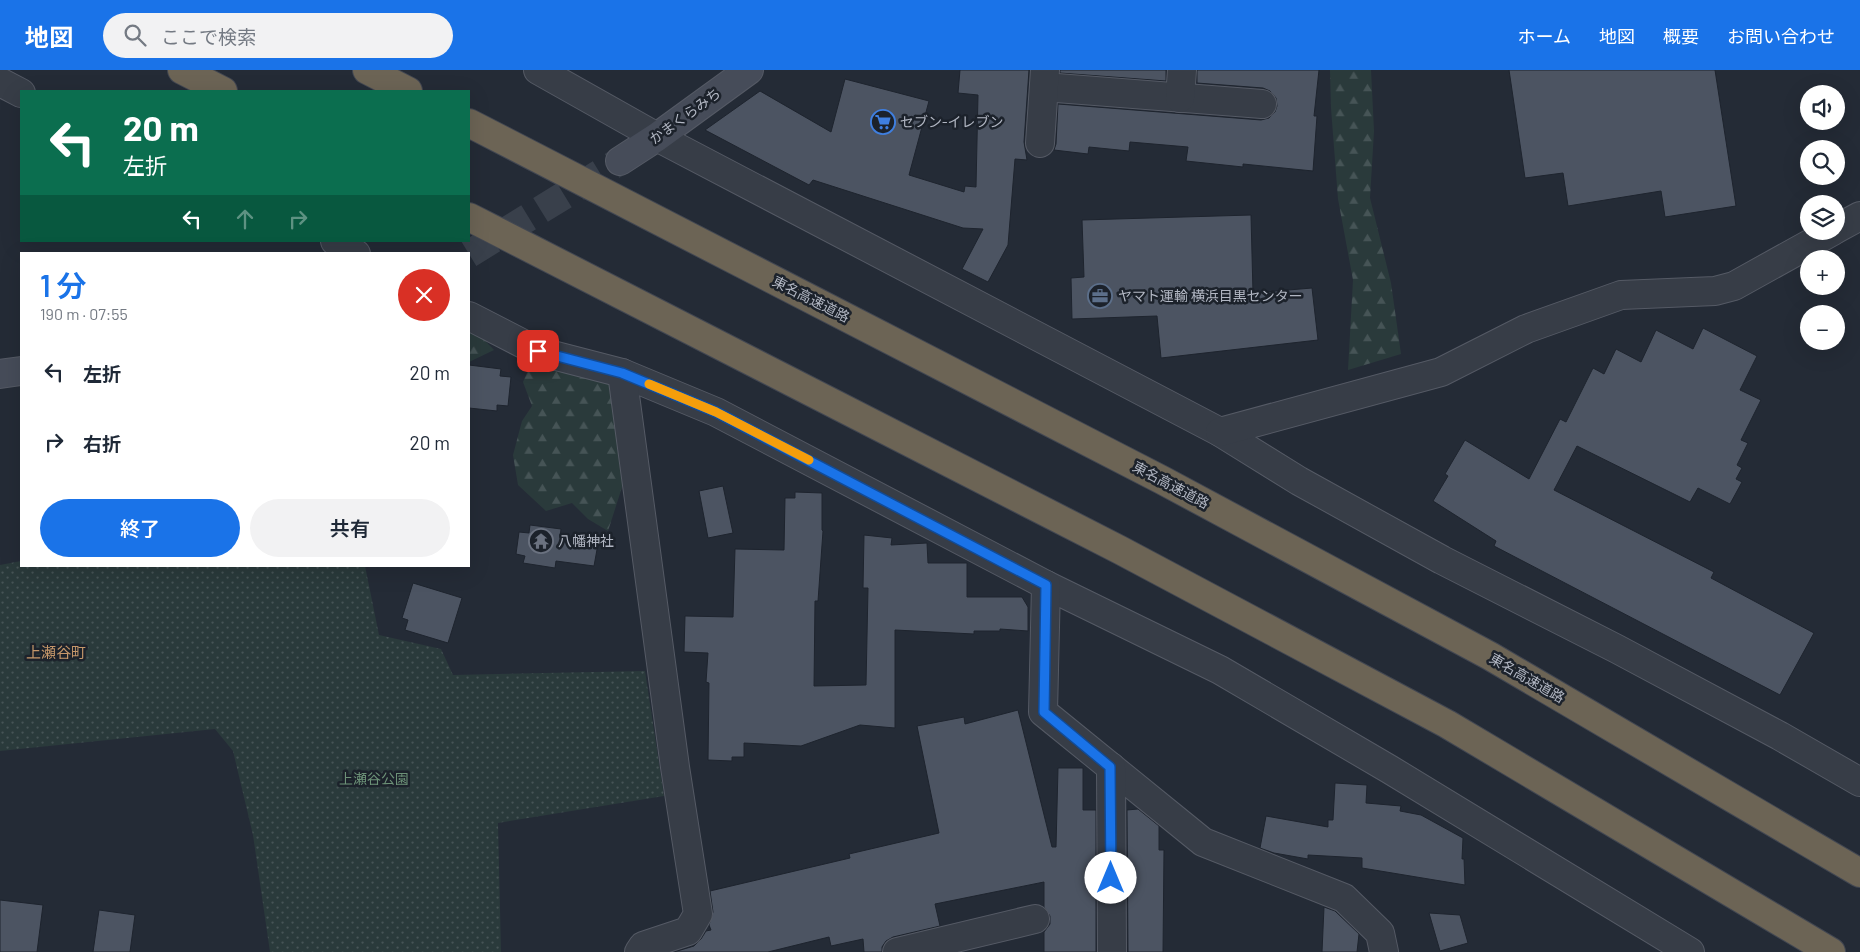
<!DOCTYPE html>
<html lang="ja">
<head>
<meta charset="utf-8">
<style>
	:root { --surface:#fff; --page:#f2f2f3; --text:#1f2937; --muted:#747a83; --accent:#1a73e8 }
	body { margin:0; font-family:Barlow,"Noto Sans JP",sans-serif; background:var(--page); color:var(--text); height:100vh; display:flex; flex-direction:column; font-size:19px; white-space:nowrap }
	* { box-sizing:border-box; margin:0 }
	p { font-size:16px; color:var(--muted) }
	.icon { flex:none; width:28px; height:28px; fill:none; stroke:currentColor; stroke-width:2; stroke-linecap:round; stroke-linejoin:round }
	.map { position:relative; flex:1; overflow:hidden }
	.panel { position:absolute; left:20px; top:182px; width:450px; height:315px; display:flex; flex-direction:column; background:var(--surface); border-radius:0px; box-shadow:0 5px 20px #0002 }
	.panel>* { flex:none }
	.top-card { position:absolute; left:20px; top:20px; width:450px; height:152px; border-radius:0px; box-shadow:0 5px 20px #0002; background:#0b6e4f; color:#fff; overflow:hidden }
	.controls { position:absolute; left:1800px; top:15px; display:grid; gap:10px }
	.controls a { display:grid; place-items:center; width:45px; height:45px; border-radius:50%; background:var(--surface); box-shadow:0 5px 20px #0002; font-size:25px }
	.pin { position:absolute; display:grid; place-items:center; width:42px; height:42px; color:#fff; margin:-21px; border-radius:10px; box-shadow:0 2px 8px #0006 }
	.me { position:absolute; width:55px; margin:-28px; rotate:0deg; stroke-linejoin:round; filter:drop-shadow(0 0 4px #0008) }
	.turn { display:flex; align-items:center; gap:18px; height:105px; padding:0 20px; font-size:22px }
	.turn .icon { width:65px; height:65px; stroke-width:2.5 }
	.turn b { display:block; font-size:35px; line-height:42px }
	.lanes { display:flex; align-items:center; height:48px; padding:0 20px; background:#0003; justify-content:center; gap:25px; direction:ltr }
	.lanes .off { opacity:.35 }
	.round { display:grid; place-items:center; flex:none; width:52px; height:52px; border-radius:26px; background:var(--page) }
	.head { display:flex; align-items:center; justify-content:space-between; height:85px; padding:0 20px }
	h1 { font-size:30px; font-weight:600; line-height:38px; color:var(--accent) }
	.cta { display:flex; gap:10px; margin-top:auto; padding:10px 20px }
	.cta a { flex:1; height:58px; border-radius:30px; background:var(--accent); color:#fff; font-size:20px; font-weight:600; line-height:58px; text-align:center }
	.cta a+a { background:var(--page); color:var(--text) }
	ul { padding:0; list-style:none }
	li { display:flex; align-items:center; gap:15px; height:70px; padding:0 20px }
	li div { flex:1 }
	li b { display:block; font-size:19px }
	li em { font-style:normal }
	header { display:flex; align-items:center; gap:30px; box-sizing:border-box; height:70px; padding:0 25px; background:var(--accent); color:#fff }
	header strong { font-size:24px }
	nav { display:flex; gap:28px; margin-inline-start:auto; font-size:18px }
	.search { width:350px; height:45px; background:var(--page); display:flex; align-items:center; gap:12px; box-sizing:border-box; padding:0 18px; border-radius:28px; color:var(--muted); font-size:19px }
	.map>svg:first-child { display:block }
	.grass { fill:url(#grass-dots) }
	.forest { fill:url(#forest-firs) }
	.building { fill:#4c5462; stroke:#1e242e }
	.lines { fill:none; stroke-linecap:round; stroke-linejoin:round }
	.secondary-tunnel { stroke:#39404b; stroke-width:28; stroke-dasharray:28 14; stroke-linecap:butt }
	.street-casing { stroke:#555a65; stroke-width:30 }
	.secondary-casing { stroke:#555a65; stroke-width:30 }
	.highway-casing { stroke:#424752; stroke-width:30 }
	.street { stroke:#373d47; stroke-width:28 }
	.secondary { stroke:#464c59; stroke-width:28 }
	.highway { stroke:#6c6455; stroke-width:28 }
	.route-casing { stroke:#114b97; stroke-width:12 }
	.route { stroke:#1a73e8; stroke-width:9 }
	.slow { stroke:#f59e0b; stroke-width:9 }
	.labels { text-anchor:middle; stroke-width:5; stroke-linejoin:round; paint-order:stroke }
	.street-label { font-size:14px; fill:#b2b7c3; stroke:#1c222b }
	.poi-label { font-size:14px; fill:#b2b7c3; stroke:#1c222b; text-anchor:start }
	.park-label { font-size:14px; fill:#6c9177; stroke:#1c222b }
	.neighbourhood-label { font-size:15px; fill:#c5976a; stroke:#1c222b }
</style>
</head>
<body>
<header>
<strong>地図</strong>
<div class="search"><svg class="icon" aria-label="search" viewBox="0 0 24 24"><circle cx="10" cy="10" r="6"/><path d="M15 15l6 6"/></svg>ここで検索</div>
<nav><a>ホーム</a><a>地図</a><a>概要</a><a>お問い合わせ</a></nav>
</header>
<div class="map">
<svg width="1860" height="882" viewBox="0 0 1860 882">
	<defs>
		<pattern id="grass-dots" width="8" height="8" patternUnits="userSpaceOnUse" patternTransform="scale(1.25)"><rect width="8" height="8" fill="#2a3a3b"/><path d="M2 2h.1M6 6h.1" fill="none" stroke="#465456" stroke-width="1.8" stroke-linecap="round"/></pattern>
		<pattern id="forest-firs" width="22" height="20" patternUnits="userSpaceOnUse" patternTransform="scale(1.25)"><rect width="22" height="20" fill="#2a3a3b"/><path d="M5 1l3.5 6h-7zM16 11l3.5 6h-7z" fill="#465456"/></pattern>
	</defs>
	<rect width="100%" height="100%" fill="#242b36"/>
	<!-- grass -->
	<polygon class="grass" points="21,491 21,496 365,496 379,565 441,579 453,605 645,601 664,726 498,753 501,882 270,882 253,765 233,681 215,659 0,681 0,495"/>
	<!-- forest -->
	<g class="forest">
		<polygon points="1330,0 1371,0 1374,61 1370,128 1391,213 1401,284 1348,300 1353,210 1338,129 1331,38"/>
		<polygon points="469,234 473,258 494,280 469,292"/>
		<polygon points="541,270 614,316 624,411 608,461 588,449 572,433 546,441 518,415 513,385 522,351 532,336 523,312"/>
	</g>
	<!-- building -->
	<g class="building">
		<polygon points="960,0 1029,0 1024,72 1027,90 1015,89 1008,175 988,212 962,199 983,159 963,158 813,110 809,115 705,60 760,21 831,62 845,9 929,31 909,105 964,122 965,116 976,117 978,25 958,23"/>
		<polygon points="1060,0 1166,0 1166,11 1060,3"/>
		<polygon points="1197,0 1319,0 1314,46 1317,46 1313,101 1243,94 1243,97 1186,91 1188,77 1130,72 1129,81 1089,77 1088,84 1054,80 1056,74 1058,34 1261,50 1269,48 1275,42 1277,36 1276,28 1270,21 1263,18 1197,13"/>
		<polygon points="1509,0 1715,0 1736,136 1665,147 1661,121 1568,136 1563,103 1525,108"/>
		<polygon points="1251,145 1253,223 1312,218 1318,270 1161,288 1157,246 1072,249 1071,208 1084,207 1082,150"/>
		<polygon points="1703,258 1757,286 1740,320 1761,330 1741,370 1748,373 1737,395 1742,398 1736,409 1742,412 1730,434 1698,418 1690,432 1577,376 1554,420 1714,502 1711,508 1814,563 1780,625 1494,476 1496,471 1433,431 1448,406 1445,404 1465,370 1529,409 1560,349 1566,352 1593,298 1604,304 1616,279 1641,292 1656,260 1693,279"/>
		<polygon points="469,295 501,299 500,306 511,307 508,336 497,335 497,341 469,338"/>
		<polygon points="723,416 733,463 708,468 699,421"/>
		<polygon points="795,422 822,423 822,460 823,461 818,531 815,531 814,616 866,615 868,518 863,518 864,465 892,468 891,475 927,473 928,493 967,493 967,527 1022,527 1028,537 1028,561 1000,559 1000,561 974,561 974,564 895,560 895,658 860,655 801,676 744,673 744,687 732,687 732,691 708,690 709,613 706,612 708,583 684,582 685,546 733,547 735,479 784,480 785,428 795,428"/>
		<polygon points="530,455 561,459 560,468 598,474 594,496 556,491 555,498 523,493 525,486 516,484 519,462 529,463"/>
		<polygon points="413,513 462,528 448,573 405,560 408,550 402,548"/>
		<polygon points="1018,640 1052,777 1056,777 1058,698 1083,698 1083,740 1096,740 1096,882 1044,882 1044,862 1050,854 1050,846 1044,837 1044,812 935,834 940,856 893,867 886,871 882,877 882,882 864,882 863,869 831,876 829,867 768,882 674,882 694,876 701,869 706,861 711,860 709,855 713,842 710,821 850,788 849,784 939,763 917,656 964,647 965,654"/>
		<polygon points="1335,713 1367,715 1366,733 1401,736 1400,741 1421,745 1463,768 1462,789 1464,789 1465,815 1362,798 1362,788 1308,785 1308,789 1274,783 1260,778 1266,746 1328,757 1328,750 1333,750"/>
		<polygon points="1138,739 1159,756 1159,780 1164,780 1163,882 1128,882 1127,740"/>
		<polygon points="0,830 43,835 37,882 0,882"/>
		<polygon points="1324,837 1335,841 1359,864 1357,882 1322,882"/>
		<polygon points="99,840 135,845 130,882 93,882"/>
		<polygon points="1429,843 1460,845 1468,873 1440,881"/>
	</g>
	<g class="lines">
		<!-- secondary-tunnel -->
		<polyline class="secondary-tunnel" points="469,184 620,91"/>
		<defs>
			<g id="street">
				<polyline points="538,0 657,67 1220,362 1299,411 1442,490 1617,579 1780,666 1860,712"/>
				<polyline points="0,12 21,23"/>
				<polyline points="1044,17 1262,34"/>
				<polyline points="1180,28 1182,0"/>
				<polyline points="1040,73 1045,0"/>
				<polyline points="1836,159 1860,146"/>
				<polyline points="335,171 356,184"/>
				<polyline points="469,246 537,281 622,303 716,342 1046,515 1220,600 1389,699 1690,882"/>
				<polyline points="622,303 675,697 698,844 688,861 643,876 639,882"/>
				<polyline points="1220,362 1441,302 1526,259 1621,225 1715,221 1734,216 1833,161"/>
				<polyline points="1046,515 1043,642 1203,772 1344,828 1380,863 1384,882"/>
				<polyline points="1111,697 1112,882"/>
				<polyline points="897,882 1035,849"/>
			</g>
			<g id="secondary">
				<polyline points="620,91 657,67 749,0"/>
				<polyline points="0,304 21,301"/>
			</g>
			<g id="highway">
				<polyline points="182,0 223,21"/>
				<polyline points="367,0 408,21"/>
				<polyline points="469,53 1162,410 1490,586 1860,803"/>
				<polyline points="469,147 1120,480 1447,654 1831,882"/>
			</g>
		</defs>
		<!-- street casing -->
		<use href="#street" class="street-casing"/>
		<!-- secondary casing -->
		<use href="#secondary" class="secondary-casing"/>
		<!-- highway casing -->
		<use href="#highway" class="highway-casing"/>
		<!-- street -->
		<use href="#street" class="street"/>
		<!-- secondary -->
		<use href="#secondary" class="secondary"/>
		<!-- highway -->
		<use href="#highway" class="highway"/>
	</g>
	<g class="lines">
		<defs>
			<polyline id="route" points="538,281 622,303 716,342 1046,515 1044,642 1110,697 1111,808"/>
		</defs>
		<!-- route casing -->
		<use href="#route" class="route-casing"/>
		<!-- route -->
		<use href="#route" class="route"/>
		<!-- slow -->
		<polyline class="slow" points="649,314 716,342 809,390"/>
	</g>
	<!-- icons -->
	<defs>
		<symbol id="supermarket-ring" viewBox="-11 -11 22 22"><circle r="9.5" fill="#1c222b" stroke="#3f7fe0" stroke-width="1.5"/><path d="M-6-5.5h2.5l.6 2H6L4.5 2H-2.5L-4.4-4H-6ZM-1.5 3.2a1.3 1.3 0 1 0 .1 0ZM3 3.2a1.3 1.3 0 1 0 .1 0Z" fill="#3f7fe0"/></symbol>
		<symbol id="office-ring" viewBox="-11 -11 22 22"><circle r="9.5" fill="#1c222b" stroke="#5c6f8a" stroke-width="1.5"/><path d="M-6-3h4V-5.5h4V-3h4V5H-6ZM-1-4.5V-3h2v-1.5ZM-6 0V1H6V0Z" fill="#5c6f8a"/></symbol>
		<symbol id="temple-ring" viewBox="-11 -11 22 22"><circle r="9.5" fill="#1c222b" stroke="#6b7280" stroke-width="1.5"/><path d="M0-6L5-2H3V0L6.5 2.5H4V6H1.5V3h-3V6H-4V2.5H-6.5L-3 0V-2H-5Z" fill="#6b7280"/></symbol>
	</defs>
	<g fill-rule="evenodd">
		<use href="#supermarket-ring" x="869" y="38" width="28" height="28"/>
		<use href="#office-ring" x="1086" y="212" width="28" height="28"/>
		<use href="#temple-ring" x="527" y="457" width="28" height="28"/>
	</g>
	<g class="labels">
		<!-- street labels -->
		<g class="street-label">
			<text transform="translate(685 46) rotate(-36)" y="5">かまくらみち</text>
			<text transform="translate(811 229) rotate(27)" y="5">東名高速道路</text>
			<text transform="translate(1171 415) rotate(28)" y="5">東名高速道路</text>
			<text transform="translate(1527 608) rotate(30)" y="5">東名高速道路</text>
		</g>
		<!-- poi labels -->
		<g class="poi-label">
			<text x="900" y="57">セブン-イレブン</text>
			<text x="1118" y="231">ヤマト運輸 横浜目黒センター</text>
			<text x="558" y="476">八幡神社</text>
		</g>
		<!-- park labels -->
		<g class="park-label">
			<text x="374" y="714">上瀬谷公園</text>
		</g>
		<!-- neighbourhood labels -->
		<g class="neighbourhood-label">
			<text x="56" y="588">上瀬谷町</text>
		</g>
	</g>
</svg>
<div class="controls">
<a><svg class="icon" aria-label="sound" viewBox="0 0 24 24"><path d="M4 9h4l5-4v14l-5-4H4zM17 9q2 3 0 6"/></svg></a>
<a><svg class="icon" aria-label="search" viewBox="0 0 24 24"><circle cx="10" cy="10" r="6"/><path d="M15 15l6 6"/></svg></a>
<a><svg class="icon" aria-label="layers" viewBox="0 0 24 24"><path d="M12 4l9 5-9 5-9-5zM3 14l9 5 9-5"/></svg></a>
<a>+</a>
<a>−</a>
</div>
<div class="pin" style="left:538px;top:281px;background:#d93025"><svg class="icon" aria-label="arrive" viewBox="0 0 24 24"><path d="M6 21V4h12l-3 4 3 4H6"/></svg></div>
<svg class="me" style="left:1111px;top:808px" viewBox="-20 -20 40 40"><circle r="19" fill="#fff"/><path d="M0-13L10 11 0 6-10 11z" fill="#1a73e8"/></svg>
<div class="top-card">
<div class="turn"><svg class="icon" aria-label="left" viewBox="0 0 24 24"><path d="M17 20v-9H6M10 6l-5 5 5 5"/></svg><div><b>20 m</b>左折</div></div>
<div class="lanes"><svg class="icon" aria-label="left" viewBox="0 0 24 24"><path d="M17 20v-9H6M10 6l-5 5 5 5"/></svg><svg class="icon off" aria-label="ahead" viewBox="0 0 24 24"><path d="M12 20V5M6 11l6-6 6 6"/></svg><svg class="icon off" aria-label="right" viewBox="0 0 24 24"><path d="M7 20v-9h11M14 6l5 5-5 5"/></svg></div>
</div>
<section class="panel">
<div class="head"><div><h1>1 分</h1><p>190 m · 07:55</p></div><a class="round" style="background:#d93025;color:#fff"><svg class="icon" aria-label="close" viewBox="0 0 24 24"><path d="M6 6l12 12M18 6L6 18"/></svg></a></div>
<ul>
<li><svg class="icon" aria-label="left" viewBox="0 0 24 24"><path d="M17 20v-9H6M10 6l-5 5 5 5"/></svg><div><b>左折</b></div><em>20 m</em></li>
<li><svg class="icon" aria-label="right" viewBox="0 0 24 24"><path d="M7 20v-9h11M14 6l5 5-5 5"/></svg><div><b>右折</b></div><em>20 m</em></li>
</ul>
<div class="cta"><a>終了</a><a>共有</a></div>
</section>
</div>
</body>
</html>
